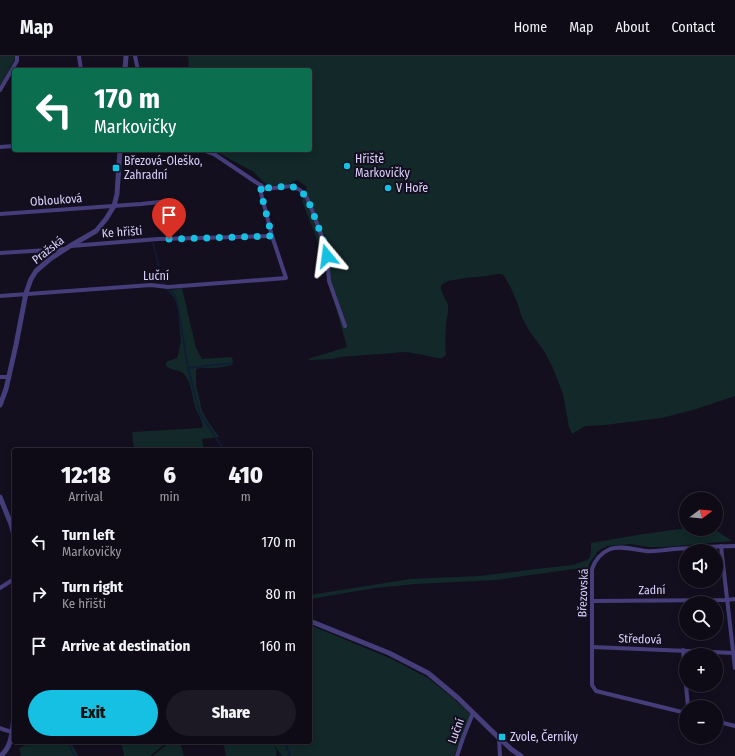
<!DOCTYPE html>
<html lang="en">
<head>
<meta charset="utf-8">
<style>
	:root { --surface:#0e0b17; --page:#1c1924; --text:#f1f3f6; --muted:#9b9ba1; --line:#2e2b36; --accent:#16c0e2 }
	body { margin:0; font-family:"Fira Sans Condensed",sans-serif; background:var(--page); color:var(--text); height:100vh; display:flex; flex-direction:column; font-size:15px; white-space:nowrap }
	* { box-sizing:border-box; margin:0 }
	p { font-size:13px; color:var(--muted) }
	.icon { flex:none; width:22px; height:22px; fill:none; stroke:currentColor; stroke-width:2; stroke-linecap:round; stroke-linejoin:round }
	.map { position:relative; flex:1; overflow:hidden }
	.sheet { position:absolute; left:12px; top:392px; width:300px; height:296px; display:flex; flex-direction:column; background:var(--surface); border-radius:4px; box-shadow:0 2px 10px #0003,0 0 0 1px var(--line) }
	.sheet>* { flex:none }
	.banner { position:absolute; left:12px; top:12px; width:300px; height:84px; border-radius:4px; box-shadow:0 2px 10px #0003,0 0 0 1px var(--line); background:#0b6e4f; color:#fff; overflow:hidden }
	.needle { width:26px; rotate:74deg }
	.buttons { position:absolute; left:679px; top:436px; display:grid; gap:8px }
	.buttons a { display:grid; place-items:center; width:44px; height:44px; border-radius:50%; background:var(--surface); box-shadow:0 2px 10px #0003,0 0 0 1px var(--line); font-size:20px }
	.pin { position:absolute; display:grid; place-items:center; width:34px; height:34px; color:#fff; margin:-41px -17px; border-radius:50% 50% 50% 0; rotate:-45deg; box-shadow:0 0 4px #0007 }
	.pin .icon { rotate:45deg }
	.me { position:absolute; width:44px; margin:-22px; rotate:344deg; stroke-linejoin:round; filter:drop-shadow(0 0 3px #0008) }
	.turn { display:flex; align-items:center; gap:14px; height:84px; padding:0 16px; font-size:18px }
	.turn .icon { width:52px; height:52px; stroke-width:2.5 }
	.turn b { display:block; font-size:28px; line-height:34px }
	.eta { display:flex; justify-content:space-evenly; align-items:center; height:68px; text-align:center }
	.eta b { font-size:24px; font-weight:800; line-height:28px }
	.button { display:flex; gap:8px; margin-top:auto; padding:8px 16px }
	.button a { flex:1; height:46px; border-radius:24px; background:var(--accent); color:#111; font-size:16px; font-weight:800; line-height:46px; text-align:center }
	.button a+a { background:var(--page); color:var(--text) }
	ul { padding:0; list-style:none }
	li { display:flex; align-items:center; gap:12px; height:52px; padding:0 16px }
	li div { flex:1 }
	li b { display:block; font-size:15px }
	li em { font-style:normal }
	header { display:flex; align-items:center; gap:24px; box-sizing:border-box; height:56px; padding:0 20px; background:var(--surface); border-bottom:1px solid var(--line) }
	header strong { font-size:19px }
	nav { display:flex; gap:22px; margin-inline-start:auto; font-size:14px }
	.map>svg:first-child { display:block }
	.green { fill:#122829 }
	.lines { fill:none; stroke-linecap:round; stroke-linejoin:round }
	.stream { stroke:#0e1b39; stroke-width:1.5 }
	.minor { stroke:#453e7a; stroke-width:4 }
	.tertiary { stroke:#453e7a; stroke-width:5 }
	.route { stroke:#16c0e2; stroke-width:7; stroke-dasharray:0 12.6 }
	.poi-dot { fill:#16c0e2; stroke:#130f1f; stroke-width:1.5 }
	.labels { text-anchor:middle; stroke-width:4; stroke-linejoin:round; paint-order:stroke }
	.poi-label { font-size:12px; fill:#d9d1fb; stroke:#130f1f; text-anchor:start }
	.street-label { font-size:12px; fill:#d9d1fb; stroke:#130f1f }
</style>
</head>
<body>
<header>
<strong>Map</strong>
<nav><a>Home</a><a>Map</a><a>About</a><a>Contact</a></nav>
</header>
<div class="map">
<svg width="735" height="700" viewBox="0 0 735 700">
	<rect width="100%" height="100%" fill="#130f1f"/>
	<!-- green -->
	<g class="green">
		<polygon points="0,0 15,0 14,5 1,28 0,28"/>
		<path d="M188,0H735V340L693,354L662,362L605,369L585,370L572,378L569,371L563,338L553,312L544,295L530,276L522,262L517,246L510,230L504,220L502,218H497L487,220L465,222L448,225L441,229C440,238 446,241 448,249C449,257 446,264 446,271C445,281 445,290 446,299L442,302H437L419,298L406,296L340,301L332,303L310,304L308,303L347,291L316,181L302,145L307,131L297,124L286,129L271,130L263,126L254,116L213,94H310V14H189Z"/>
		<path d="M182,232L196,292L202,303L232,301L233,306L232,309C226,310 219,312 212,312C207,312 201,311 196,313V329L202,355L207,364L219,381L202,383L204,394H134L132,377L133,376L200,372L203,371C202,363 197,357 195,350C192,340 191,324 183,317C178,313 171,315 166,310V307L168,305L177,302L181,286L178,254L175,243L171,238L167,235Z"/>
		<polygon points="686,472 686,473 714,473 732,485 664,491 648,491 631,488 607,490 598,495 589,508 588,514 581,512 495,524 415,528 375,532 310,543 310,539 410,523 479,520 536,513 573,509 587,504 590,501 591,495 591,487 637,479"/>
		<polygon points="310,569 392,603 428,622 452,641 471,658 454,700 282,700 274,689 277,696 276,700 226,700 223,686 271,686 273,688 272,686 310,686"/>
		<polygon points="33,686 71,686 78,700 21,700 19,692"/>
		<polygon points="121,686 167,686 150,700 124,700"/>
		<polygon points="170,686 180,686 184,700 153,700"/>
	</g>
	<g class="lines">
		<!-- stream -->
		<g class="stream">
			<polyline points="153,187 164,231 174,238 177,245 188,312 200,358 224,394"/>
			<polyline points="188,312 233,307"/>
			<polyline points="70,686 70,691 75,700"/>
			<polyline points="285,686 290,700"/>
		</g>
		<!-- minor -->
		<g class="minor">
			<polyline points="79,0 81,14"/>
			<polyline points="135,0 138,14"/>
			<polyline points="0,34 17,5 17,0"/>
			<polyline points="0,91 14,90"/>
			<polyline points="203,94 214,98 266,133 291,130 300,134 307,142 312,154 325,189 327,200 329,225 345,270"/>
			<polyline points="0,158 141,148 169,145"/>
			<polyline points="71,190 158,183 272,180"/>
			<polyline points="0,197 64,193"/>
			<polyline points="0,240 151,229 168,231 286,222 272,180 261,137 261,129"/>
			<polyline points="0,321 9,321"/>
			<polyline points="721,490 735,612"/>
			<polyline points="0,532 14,523"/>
			<polyline points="592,545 727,544 735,543"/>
			<polyline points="592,591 735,597"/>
			<polyline points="683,594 686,628"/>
			<polyline points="686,629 688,651"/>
			<path d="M686,657L596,635L592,629V513C595,504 601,497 610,493C622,489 634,494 646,495C655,496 665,494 674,493C694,492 715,490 735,490"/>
			<polyline points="716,665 735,670"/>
			<polyline points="0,672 2,673 12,676"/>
			<polyline points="499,682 500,700"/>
			<polyline points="457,700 463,682 473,657"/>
		</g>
		<!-- tertiary -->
		<g class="tertiary">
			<polyline points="125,14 126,0"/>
			<polyline points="0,349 6,333 16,289 26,237 31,223 36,215 50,203 70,190 96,175 106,163 114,150 117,138 120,94"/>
			<polyline points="0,441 11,468 14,479"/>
			<polyline points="310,565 389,597 428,617 458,642 499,682 511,693 521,700"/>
			<path d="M0,700C12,692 12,675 14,662"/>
		</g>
	</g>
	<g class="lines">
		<!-- route -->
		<polyline class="route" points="169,183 272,180 261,137 261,129 266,132 291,130 300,134 307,142 312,154 325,189 327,200"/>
	</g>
	<!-- markers -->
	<g class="poi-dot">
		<circle cx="347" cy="110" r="4"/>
		<rect x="112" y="108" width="8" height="8" rx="2"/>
		<circle cx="388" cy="132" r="4"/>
		<rect x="498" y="677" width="8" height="8" rx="2"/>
	</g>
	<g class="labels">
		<!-- poi labels -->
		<g class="poi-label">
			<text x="355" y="107">Hřiště<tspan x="355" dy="14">Markovičky</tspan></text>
			<text x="124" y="109">Březová-Oleško,<tspan x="124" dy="14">Zahradní</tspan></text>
			<text x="396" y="136">V Hoře</text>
			<text x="510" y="685">Zvole, Černíky</text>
		</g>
		<!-- street labels -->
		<g class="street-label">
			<text transform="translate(56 144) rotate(-4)" y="4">Oblouková</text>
			<text transform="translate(122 176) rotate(-4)" y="4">Ke hřišti</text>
			<text transform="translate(48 194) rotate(-38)" y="4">Pražská</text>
			<text x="156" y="224">Luční</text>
			<text transform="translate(652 534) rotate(-1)" y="4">Zadní</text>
			<text transform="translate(583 537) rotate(-88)" y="4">Březovská</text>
			<text transform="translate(640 583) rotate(2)" y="4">Středová</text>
			<text transform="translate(456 675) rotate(-70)" y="4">Luční</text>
		</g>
	</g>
</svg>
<div class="buttons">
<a><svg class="needle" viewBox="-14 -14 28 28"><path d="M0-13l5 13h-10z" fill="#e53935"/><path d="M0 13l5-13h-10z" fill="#9b9ba1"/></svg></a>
<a><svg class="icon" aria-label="sound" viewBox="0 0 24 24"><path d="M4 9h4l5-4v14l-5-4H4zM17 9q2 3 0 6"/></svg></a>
<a><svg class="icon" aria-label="search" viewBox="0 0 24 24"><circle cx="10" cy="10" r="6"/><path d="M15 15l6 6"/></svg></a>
<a>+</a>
<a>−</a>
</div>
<div class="pin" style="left:169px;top:183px;background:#d93025"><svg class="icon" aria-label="arrive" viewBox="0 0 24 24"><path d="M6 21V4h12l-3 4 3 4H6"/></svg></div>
<svg class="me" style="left:327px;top:200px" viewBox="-20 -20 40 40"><path d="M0-17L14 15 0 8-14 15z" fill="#16c0e2" stroke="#fff" stroke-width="4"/></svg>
<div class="banner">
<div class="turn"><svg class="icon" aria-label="left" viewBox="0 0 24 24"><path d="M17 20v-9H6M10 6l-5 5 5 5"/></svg><div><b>170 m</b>Markovičky</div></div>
</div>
<section class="sheet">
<div class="eta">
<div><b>12:18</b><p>Arrival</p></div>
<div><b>6</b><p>min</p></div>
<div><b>410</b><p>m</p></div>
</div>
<ul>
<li><svg class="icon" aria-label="left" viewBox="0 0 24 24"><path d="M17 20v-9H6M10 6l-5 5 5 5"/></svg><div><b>Turn left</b><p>Markovičky</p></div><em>170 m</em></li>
<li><svg class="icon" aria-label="right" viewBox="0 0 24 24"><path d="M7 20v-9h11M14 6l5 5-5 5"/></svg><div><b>Turn right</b><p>Ke hřišti</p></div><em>80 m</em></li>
<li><svg class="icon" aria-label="arrive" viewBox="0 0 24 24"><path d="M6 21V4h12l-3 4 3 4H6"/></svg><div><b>Arrive at destination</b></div><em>160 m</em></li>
</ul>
<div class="button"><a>Exit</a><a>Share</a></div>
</section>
</div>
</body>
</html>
